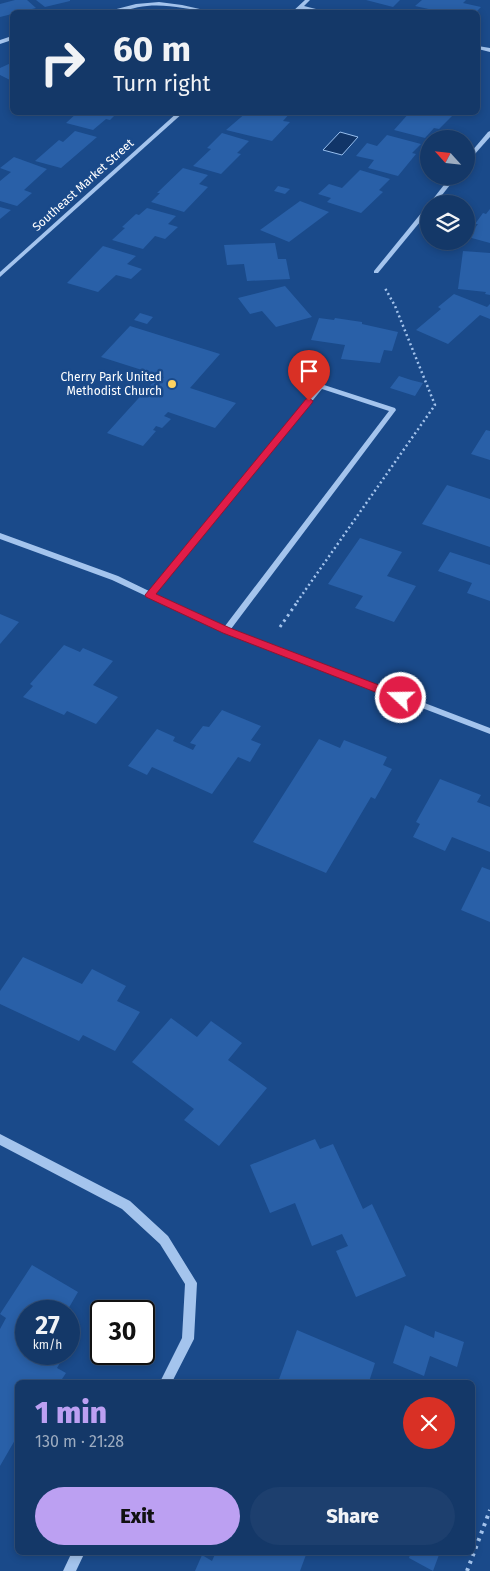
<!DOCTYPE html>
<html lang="en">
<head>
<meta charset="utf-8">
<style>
	:root { --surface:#143868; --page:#1d3f6e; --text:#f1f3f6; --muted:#9dacc0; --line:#33527c; --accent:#bca0f2 }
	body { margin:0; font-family:"Fira Sans",sans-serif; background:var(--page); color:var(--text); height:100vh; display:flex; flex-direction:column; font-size:19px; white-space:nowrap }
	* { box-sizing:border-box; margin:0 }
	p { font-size:16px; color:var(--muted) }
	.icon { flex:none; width:28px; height:28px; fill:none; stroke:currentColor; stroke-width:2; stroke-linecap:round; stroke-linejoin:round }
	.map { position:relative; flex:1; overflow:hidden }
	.sheet { position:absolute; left:15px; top:1380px; width:460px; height:175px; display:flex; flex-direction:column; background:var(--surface); border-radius:8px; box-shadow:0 2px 8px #0003,0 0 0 1px var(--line) }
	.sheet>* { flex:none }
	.guide { position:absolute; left:10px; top:10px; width:470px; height:105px; border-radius:8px; box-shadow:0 2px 8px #0003,0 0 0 1px var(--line); background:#143868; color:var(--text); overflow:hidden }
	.needle { width:32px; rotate:297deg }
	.controls { position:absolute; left:420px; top:130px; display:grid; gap:10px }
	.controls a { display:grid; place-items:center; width:55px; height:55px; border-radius:50%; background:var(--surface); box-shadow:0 2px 8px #0003,0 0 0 1px var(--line); font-size:25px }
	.speed { position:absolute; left:15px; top:1300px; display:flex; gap:10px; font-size:25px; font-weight:700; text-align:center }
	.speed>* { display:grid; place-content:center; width:65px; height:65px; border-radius:50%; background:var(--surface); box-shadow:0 2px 8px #0003,0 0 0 1px var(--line); line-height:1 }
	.speed small { font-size:12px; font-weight:400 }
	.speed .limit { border:2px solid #111; border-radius:8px; background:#fff; color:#111 }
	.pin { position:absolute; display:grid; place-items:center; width:42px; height:42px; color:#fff; margin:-51px -21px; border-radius:50% 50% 50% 0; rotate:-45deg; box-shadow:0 0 5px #0007 }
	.pin .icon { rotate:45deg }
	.me { position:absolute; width:55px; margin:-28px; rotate:291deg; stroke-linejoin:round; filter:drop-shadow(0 0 4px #0008) }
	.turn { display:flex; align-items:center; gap:18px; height:105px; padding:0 20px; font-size:22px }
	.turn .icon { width:65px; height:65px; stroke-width:2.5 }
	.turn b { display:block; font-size:35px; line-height:42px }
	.round { display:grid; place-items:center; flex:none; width:52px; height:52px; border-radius:26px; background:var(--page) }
	.headline { display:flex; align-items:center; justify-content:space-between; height:85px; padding:0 20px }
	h1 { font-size:30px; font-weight:800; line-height:38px; color:var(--accent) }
	.cta { display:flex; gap:10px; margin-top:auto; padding:10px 20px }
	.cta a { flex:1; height:58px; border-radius:30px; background:var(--accent); color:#111; font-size:20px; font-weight:800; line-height:58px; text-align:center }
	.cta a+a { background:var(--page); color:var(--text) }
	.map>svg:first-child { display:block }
	.water { fill:#113568; stroke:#97bfef }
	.building { fill:#2960a8 }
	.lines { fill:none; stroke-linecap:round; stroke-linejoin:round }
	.path-far2 { stroke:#a4c4ed; stroke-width:2.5; stroke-dasharray:2 3; stroke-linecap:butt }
	.path-far1 { stroke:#a4c4ed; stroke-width:3; stroke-dasharray:2.5 4; stroke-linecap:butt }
	.path { stroke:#a4c4ed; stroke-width:4; stroke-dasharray:3 5; stroke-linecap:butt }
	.minor { fill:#a4c4ed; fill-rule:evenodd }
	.route { fill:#e11d48; stroke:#92132f }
	.poi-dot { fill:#ffd360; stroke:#1a4a8a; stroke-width:2 }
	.labels { text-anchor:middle; stroke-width:5; stroke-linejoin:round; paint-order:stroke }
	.far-street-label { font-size:12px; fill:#fff; stroke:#1a4a8a }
	.far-poi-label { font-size:12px; fill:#fff; stroke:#1a4a8a; text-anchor:end }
</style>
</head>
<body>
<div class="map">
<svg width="490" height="1571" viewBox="0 0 490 1571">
	<rect width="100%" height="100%" fill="#1a4a8a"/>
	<!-- water -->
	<polygon class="water" points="340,132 358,137 342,155 323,150"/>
	<!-- building -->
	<g class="building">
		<polygon points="15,0 27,0 36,8 0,17 0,4"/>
		<polygon points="36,0 70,0 70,1 45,7"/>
		<polygon points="366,0 400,0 393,7"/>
		<polygon points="422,0 466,0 463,3 481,7 476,12 442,12 415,6"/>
		<polygon points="11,63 12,64 12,81 0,75 0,68"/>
		<polygon points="78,112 118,112 110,120 106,119 93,130 66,123"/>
		<polygon points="247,112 291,112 283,121 290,122 272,141 226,130"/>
		<polygon points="410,112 446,112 454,114 439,129 434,128 425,138 394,130"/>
		<polygon points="75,131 97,137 61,168 35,161 59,140 63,142"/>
		<polygon points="222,133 249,141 237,153 241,154 221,174 193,166 211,149 207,148"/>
		<polygon points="387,135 421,144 412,153 416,154 398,176 368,168 374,160 356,156 367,143 377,146"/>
		<polygon points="14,157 47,169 24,190 32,193 17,206 0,201 0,181 11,172 0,168"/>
		<polygon points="183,168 208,175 199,184 208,187 184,212 151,202 160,193 157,193"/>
		<polygon points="360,170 390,179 379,190 383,192 361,213 327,202 331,198 318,194 329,184 342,188"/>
		<polygon points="278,186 290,189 285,194 274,191"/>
		<polygon points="300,201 329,212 289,242 260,230"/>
		<polygon points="0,207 11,210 0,219"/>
		<polygon points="147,208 176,216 168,224 178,227 165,239 155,236 143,249 112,240 125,228 122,227 136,214 139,215"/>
		<polygon points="490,209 490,243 468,237 478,224 475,224 483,213 486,214"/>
		<polygon points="275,243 278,259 286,259 290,279 247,281 244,264 227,265 224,245"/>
		<polygon points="103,246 136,256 127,264 142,269 131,279 116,275 98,292 67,283"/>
		<polygon points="463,251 490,253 490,295 485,294 486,292 458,289"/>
		<polygon points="285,286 312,317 276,327 262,311 250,314 238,298"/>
		<polygon points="454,294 487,307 490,304 490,319 480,315 448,344 416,330 441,309 438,307"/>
		<polygon points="140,313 153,317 147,324 134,320"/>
		<polygon points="319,318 334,320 335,318 362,322 362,324 398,332 392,351 384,350 380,363 341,359 345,345 311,340"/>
		<polygon points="130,326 220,354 190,388 236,403 215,428 168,412 164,416 171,419 162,428 156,426 153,430 156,431 143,446 107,433 156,379 161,380 164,377 101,357"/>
		<polygon points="399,376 411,380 423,383 415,396 390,388"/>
		<polygon points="486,430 490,431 490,460 471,454"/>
		<polygon points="447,485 490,499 490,547 422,524"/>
		<polygon points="360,538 402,552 387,576 416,586 394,622 355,608 363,596 328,584"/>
		<polygon points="450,552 490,565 490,601 467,593 472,583 438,571"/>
		<polygon points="0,614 19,622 0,644"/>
		<polygon points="64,645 80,652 83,648 113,661 93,685 118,697 96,724 67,711 64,715 23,697 33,686 30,684"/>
		<polygon points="222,710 261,726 251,740 261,744 250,762 238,757 212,794 152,767 147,775 128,766 157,729 175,737 173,741 193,750 196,745 190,743 203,726 209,727"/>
		<polygon points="319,739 340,748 344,740 387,757 383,765 392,769 375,799 371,797 326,873 253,842"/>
		<polygon points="440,779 481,795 477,802 490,807 490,852 452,837 445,851 413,837 420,824 416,822"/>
		<polygon points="482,867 490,870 490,922 461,910"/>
		<polygon points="23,957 82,984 92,969 126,986 117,1001 140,1012 115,1051 83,1035 79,1041 0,1004 0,991"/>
		<polygon points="171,1018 197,1037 211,1021 242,1043 228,1060 267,1088 219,1146 184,1120 194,1109 132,1062"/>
		<polygon points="315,1139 320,1149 333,1144 363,1209 372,1204 406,1276 356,1297 336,1251 348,1246 342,1234 312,1246 295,1203 270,1213 250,1165"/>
		<polygon points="32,1265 78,1292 67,1311 26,1311 26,1354 65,1354 57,1368 66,1373 60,1382 18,1382 18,1441 15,1440 0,1466 0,1329 6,1318 0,1314"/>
		<polygon points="405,1325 434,1338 435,1331 464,1342 457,1367 430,1356 424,1376 393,1363"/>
		<polygon points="297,1330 375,1363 369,1382 278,1382"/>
		<polygon points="216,1552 307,1552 300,1571 195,1571 202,1555 212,1561"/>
		<polygon points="411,1552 440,1552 433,1571 409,1558"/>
	</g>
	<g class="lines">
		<!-- path-far2 -->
		<polyline class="path-far2" points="297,602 435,405 395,306 385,288"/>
		<!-- path-far1 -->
		<polyline class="path-far1" points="280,627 298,601"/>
		<!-- path -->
		<polyline class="path" points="467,1571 490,1510"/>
		<!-- minor -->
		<g class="minor">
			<polygon points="305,0 310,0 304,6 328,12 321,12 301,9 296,12 292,12"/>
			<path d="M159,2L182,5L213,12C204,13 193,9 183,8C171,6 159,5 147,6C133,7 118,14 105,12L136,4Z"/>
			<polygon points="12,36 12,40 0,44 0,40"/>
			<polygon points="478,46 490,48 490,52 478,49"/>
			<polygon points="178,112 184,112 0,277 0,272"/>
			<polygon points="490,131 490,137 466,164 466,158 488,132"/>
			<polygon points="451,176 457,176 435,204 429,204"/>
			<polygon points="429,205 429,211 378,273 374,273 374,271 427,206"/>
			<path d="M321,384L395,408L396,410L231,629L490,728V734L223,632L112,580L0,539V533L118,576L149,591L319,385ZM322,389L389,411L225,626L155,594Z"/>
			<polygon points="0,1134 130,1201 168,1236 197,1283 194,1339 172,1382 160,1382 182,1338 185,1284 160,1244 122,1209 0,1145"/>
			<polygon points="72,1552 85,1552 76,1571 63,1571"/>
		</g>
	</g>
	<!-- route -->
	<polygon class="route" points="309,398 313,401 312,403 156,594 230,628 405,695 406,698 405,700 401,702 223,633 146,597 145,595 306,399"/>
	<!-- markers -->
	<circle class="poi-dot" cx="172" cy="384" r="5"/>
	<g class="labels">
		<!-- far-street labels -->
		<g class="far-street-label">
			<text transform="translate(83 185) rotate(-42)" y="4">Southeast Market Street</text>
		</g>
		<!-- far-poi labels -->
		<g class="far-poi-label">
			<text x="162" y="381">Cherry Park United<tspan x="162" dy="14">Methodist Church</tspan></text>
		</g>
	</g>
</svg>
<div class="controls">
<a><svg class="needle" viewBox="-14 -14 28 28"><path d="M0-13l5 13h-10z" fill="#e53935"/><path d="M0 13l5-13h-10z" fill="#9dacc0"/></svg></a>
<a><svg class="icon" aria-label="layers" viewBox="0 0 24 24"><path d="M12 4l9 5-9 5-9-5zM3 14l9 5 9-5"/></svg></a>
</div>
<div class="speed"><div>27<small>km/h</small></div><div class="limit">30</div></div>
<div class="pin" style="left:309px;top:401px;background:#d93025"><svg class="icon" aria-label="arrive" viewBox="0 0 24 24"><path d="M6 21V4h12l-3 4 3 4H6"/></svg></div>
<svg class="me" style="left:401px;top:698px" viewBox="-20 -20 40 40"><circle r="17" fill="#e11d48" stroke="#fff" stroke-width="3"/><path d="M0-11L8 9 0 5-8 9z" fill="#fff"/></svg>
<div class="guide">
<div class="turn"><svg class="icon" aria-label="right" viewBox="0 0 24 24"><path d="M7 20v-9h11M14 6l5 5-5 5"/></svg><div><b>60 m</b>Turn right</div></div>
</div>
<section class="sheet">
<div class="headline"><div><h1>1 min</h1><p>130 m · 21:28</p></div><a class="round" style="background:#d93025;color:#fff"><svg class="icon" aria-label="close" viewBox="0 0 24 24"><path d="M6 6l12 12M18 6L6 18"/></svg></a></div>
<div class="cta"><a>Exit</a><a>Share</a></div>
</section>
</div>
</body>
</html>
